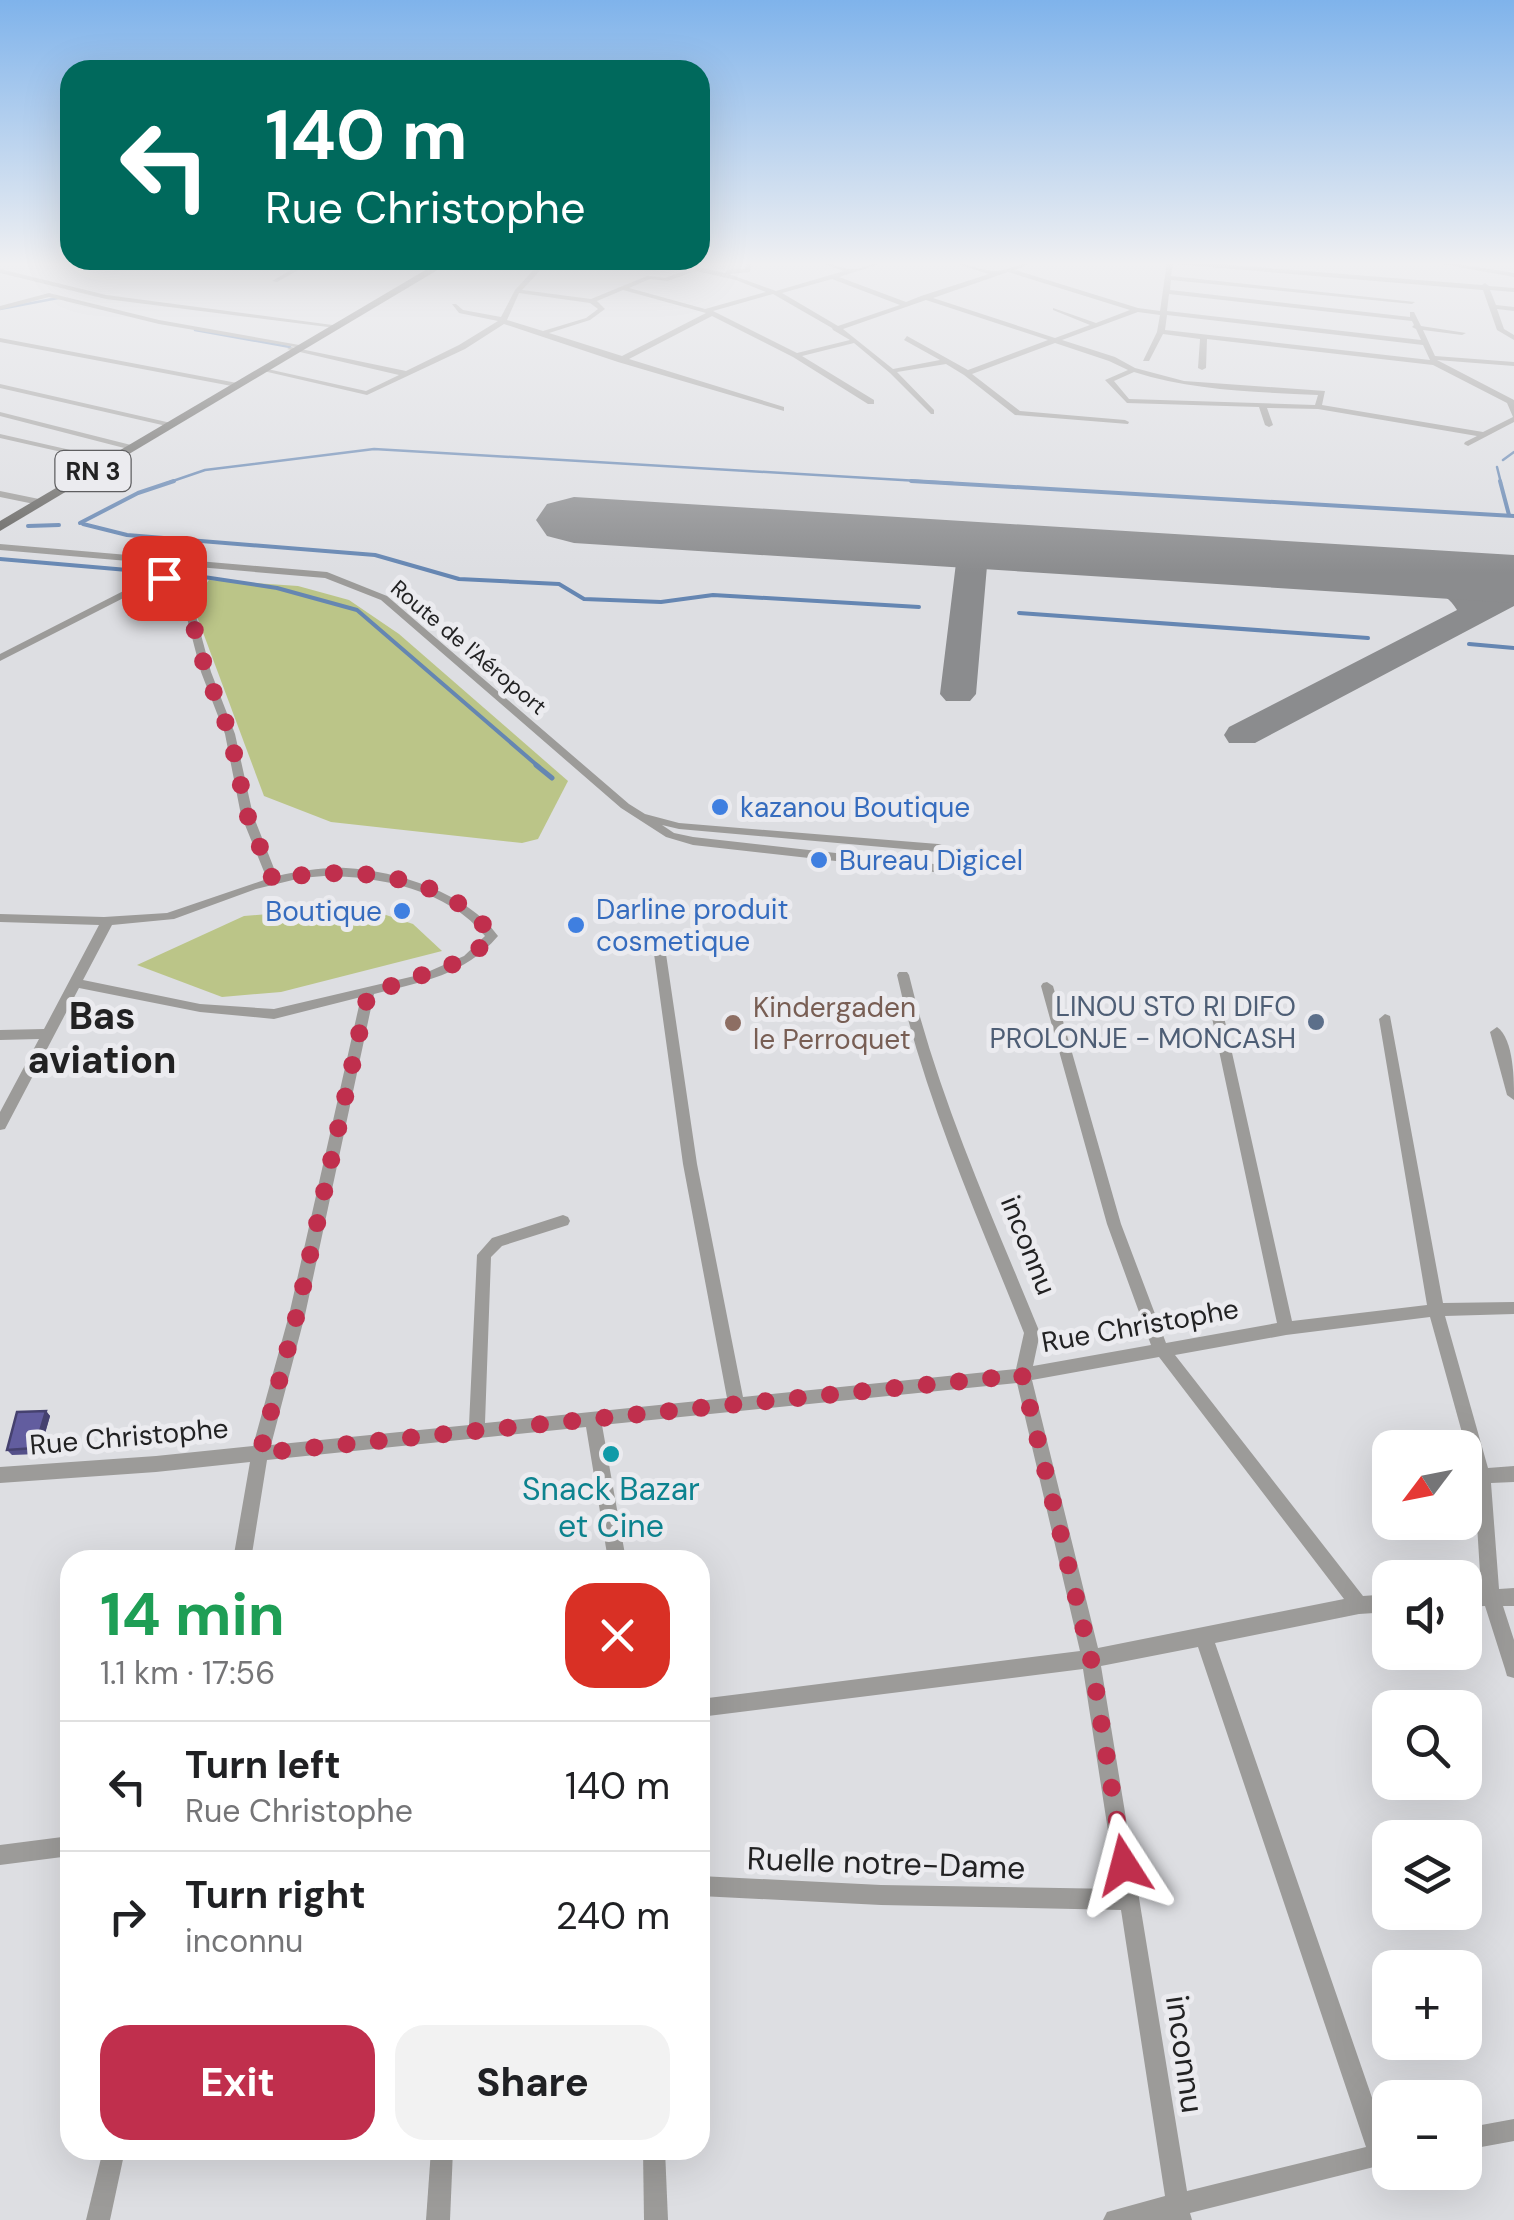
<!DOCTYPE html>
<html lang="en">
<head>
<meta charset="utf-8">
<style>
	:root { --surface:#fff; --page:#f2f2f2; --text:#202124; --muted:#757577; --line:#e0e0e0; --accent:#c02f4d }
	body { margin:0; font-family:"DM Sans",sans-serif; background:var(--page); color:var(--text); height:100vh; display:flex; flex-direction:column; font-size:38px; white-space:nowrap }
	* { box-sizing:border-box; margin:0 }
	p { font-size:32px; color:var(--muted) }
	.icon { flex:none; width:55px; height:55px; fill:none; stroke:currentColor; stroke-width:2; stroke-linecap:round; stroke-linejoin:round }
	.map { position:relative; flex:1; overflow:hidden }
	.panel { position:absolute; left:60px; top:1550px; width:650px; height:610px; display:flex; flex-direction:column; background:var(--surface); border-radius:30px; box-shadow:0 10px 40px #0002 }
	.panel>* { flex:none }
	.top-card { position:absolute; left:60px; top:60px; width:650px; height:210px; border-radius:30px; box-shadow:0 10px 40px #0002; background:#00695c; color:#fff; overflow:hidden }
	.needle { width:65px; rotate:238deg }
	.fabs { position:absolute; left:1372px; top:1430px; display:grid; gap:20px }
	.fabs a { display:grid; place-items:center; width:110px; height:110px; border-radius:20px; background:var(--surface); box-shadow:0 10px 40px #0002; font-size:50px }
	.pin { position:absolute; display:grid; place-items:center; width:85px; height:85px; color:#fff; margin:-42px; border-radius:20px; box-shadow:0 5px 15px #0006 }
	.me { position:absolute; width:110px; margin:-55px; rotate:351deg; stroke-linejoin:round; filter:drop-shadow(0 0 8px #0008) }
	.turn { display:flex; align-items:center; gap:35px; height:210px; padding:0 40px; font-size:45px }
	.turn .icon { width:130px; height:130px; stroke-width:2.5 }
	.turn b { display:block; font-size:70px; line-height:85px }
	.round { display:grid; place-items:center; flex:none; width:105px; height:105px; border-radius:30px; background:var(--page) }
	.headline { display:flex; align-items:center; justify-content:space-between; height:170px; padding:0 40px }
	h1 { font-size:60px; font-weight:700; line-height:75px; color:#1e9e55 }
	.button { display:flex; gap:20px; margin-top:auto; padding:20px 40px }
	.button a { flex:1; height:115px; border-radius:30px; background:var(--accent); color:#fff; font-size:40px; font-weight:700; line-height:115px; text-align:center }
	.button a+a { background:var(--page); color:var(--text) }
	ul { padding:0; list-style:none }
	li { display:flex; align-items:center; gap:30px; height:130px; padding:0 40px; border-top:2px solid var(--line) }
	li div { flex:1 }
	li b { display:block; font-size:38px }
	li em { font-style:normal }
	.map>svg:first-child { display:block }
	.green { fill:#bbc588 }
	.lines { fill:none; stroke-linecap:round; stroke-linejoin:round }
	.stream-far2 { stroke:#6586b2; stroke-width:2.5 }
	.stream-far1 { stroke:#6586b2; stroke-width:4 }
	.stream { stroke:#6586b2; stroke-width:5 }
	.taxiway { fill:#8b8c8e; fill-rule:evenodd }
	.runway { fill:#8b8c8e; fill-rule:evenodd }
	.minor { fill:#9c9b99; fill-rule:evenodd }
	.primary { fill:#656461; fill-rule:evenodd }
	.wall { fill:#545089 }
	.shaded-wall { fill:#45416f }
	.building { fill:#625d9f; stroke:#45416f; stroke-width:2.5 }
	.route { stroke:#c02f4d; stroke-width:18; stroke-dasharray:0 32.4 }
	.shop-dot { fill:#3f7fe0; stroke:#ebebef; stroke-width:4 }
	.service-dot { fill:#5c6f8a; stroke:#ebebef; stroke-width:4 }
	.education-dot { fill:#8d6e63; stroke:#ebebef; stroke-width:4 }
	.culture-dot { fill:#0f9aa8; stroke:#ebebef; stroke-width:4 }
	.labels { text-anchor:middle; stroke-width:10; stroke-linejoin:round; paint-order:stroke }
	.far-street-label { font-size:22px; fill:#222223; stroke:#ebebef }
	.shield { fill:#ebebef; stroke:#5e5e60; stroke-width:2.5 }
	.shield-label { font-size:25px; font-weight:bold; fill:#222223 }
	.shop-label { font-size:28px; fill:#366cbe; stroke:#ebebef; text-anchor:start }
	.service-label { font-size:28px; fill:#4e5e75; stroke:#ebebef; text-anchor:end }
	.education-label { font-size:28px; fill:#785e54; stroke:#ebebef; text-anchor:start }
	.street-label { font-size:28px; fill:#222223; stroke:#ebebef }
	.near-culture-label { font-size:32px; fill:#0d838f; stroke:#ebebef }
	.near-street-label { font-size:32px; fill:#222223; stroke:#ebebef }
	.district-label { font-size:38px; font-weight:bold; fill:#222223; stroke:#ebebef }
</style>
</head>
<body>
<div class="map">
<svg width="1514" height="2220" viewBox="0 0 1514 2220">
	<rect width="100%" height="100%" fill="#dddee2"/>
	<!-- green -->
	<g class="green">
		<polygon points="209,580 298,586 349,600 399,634 568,781 538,839 522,843 331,822 264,796 192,603"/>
		<polygon points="359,906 413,924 442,951 281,992 222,997 137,965 244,916"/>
	</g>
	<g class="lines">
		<!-- stream-far2 -->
		<g class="stream-far2">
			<polyline points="0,309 58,298"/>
			<polyline points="195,330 290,347"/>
			<polyline points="1503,460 1514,452"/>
			<polyline points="1497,467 1501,483"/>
			<polyline points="167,483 205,470 374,449 953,483"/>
		</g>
		<!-- stream-far1 -->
		<g class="stream-far1">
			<polyline points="911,481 1514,516"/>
			<polyline points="1500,481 1509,515"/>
			<polyline points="80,523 138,493 174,481"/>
			<polyline points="83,524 127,535 375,555 459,579 559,584 584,599 661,602 713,595 919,607"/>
			<polyline points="28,526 59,525"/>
			<polyline points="0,559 197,576 277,588 357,610 539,767"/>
			<polyline points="1019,613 1368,638"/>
			<polyline points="1469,644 1514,648"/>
		</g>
		<!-- stream -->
		<polyline class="stream" points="536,765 552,778"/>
		<!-- taxiway -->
		<g class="taxiway">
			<polygon points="937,534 973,545 1012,538 1027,547 1023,554 994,559 987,566 976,694 970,701 946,701 940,694 956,563 922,543"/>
			<path d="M1420,564L1464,579L1482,597L1514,583V606L1255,743H1229L1224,735L1229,727L1457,610C1445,588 1419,590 1404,573L1409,566Z"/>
		</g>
		<!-- runway -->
		<polygon class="runway" points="574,497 1514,555 1514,603 574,543 547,536 536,520 547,504"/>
		<!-- minor -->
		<g class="minor">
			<polygon points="305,262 313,262 277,282 272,281"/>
			<polygon points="370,262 377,262 365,270 361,270 361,268"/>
			<path d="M541,262H548L522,290L591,299L647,276L665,278L689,269L663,262H674L725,273L728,270L745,269L746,262H752L750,272L729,274L776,291L844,271L818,262C830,262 841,269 852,269C864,269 874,262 886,262L839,277L906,302L921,296L989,274L951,262C966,262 978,270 993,271C1006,272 1020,262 1034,262L1015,270L1138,308L1160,311L1167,262H1193L1482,285L1485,283L1489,286L1514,288V292L1490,290L1496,305L1514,307V311L1497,309L1504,329L1514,335V340L1497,330L1483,290L1173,264L1171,276L1415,302L1412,304L1171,280L1170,290L1410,317V312H1414L1421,326L1466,333L1462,335L1423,330L1435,356L1514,362V366L1437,360L1514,400V422L1468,446L1464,444L1465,442L1477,436L1318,409L1267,408L1273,425L1269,427L1265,425L1259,407L1127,403L1105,380L1128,370L1109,361L1055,343L972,374L1020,411L1125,420L1129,422L1128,424L1015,415L964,375L946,364L897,372L934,410V414H931L890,373L854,343L802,356L874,400V404H868L793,357L712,316L629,359L784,407V411L618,362L504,324L465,349L367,395L259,370L263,368L366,391L399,375L287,349L291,347L406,371L459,345L498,321L459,313L452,304H456L463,310L501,317L515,290ZM696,271L736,280L766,292L705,309L629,288L650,279L668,281ZM1008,272L1130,310L1096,323L1053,308V310L1090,325L1055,338L933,298ZM832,279L900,305L838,326L782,293ZM623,290L706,313L622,356L549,333L590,320L605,309L597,301ZM519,293L590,303L598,309L586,318L543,331L507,320ZM773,294L832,328L833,330L850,340L797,353L713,311ZM1169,294L1412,321L1414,325L1412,327L1416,329L1421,340L1167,311ZM926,300L1048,340L968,370L907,336L904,340L940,360L893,369L843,329ZM1138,312L1160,315L1157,332L1143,361H1149L1163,334L1200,339L1198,368L1202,370L1206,368L1207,339L1433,365L1507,403L1513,417L1483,432L1322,405L1325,391L1184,381L1135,368L1115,357L1062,340ZM1167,315L1423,345L1430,360L1165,330ZM1134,372C1194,391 1256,392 1318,395L1315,405L1129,399L1114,381Z"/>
			<polygon points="1431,262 1446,262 1514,273 1514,277"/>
			<polygon points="0,269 106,295 340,326 336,328 106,299 0,273"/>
			<polygon points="49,293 159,320 305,346 301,348 159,324 49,297 0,310 0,306"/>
			<polygon points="0,338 237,383 241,385 237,387 0,342"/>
			<polygon points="0,384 171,423 175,425 171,427 0,388"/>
			<polygon points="0,412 135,446 136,448 132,450 0,416"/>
			<polygon points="0,434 110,459 114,461 110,463 0,438"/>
			<polygon points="0,491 39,499 43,502 39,505 0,497"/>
			<path d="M0,544L327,572L387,596L629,804L645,814L679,823L938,844L960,850L969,862L963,871L943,873L693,845L666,837L621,808L381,600L325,578L0,550ZM662,825L679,829L938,852L952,856L957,862L955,865H943L693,837L674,833Z"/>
			<path d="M160,577L178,580L189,590L211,672L235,734L253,815L277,876C300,871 323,867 346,868C397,871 468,893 498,936C465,975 422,982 374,994L305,1315L271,1445L469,1425L477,1255L492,1238L563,1215L568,1217L570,1221L568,1225L502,1246L491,1257L485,1423L727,1398L683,1164L654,954L656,951L660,950L666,954L697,1164L743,1397L1016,1369L1024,1333C977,1215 925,1100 897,975L899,972H907L909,975C939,1100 992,1215 1040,1333L1033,1366L1151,1345L1107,1224L1041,986L1043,983L1047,982L1053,986L1121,1224L1166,1343L1277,1323L1208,999L1214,995L1220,999L1292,1321L1427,1305L1379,1019L1385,1014L1390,1016L1443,1303L1514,1302V1314L1445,1316L1488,1468L1514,1466V1482L1491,1483L1499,1589L1514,1588V1606H1503L1514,1640V1678L1507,1676L1505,1669L1485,1606L1465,1607V1589H1481L1474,1476L1430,1317L1286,1335L1175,1355L1363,1596L1390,1594V1612L1359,1614L1215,1643L1387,2141H1390V2163L1190,2213L1192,2220H1103L1107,2212L1165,2196L1121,1910L881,1905L700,1896V1876L881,1885L1117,1889L1083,1669L700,1717V1699L1080,1651L1017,1383L602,1425L626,1560H608L586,1427L267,1460L251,1560H233L250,1462L156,1472L0,1483V1467L156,1456L253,1446L289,1315L361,997L274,1019L200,1012L79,988L5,1129L0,1130V1112L39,1039L0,1040V1030L44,1029L99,925L0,922V914L104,917L167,913L267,879L241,815L225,734L201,672L180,591C169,581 160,582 147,586L0,661V654L141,582ZM324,876C379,876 449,890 485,936L464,956L423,974L274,1009L200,1004L83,980L112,925L174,919L256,889L301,878ZM1159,1357L1344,1599L1098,1648L1032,1380ZM1198,1647L1366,2147L1187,2191L1101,1666Z"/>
			<path d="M1497,1027C1514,1039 1514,1080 1514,1100L1507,1095L1490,1032Z"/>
			<polygon points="70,1836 70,1856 0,1865 0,1845"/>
			<polygon points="1514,2119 1514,2141 1465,2150 1465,2128"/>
			<polygon points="103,2150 125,2150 110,2220 86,2220"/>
			<polygon points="431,2150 453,2150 450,2220 426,2220"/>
			<polygon points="643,2150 665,2150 668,2220 644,2220"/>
		</g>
		<!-- primary -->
		<polygon class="primary" points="439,262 451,262 0,531 0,521"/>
	</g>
	<!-- wall -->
	<polygon class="wall" points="46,1411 50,1416 39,1454 12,1455 7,1450"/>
	<!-- shaded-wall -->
	<polygon class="shaded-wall" points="46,1411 50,1416 39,1454 35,1448"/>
	<!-- building -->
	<polygon class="building" points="46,1411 35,1448 7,1450 17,1412"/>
	<!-- sky -->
	<linearGradient id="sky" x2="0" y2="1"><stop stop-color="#7fb3eb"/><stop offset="0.46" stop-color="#f0f0f2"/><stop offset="1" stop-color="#f0f0f2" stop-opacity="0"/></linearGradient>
	<rect width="1514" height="573" fill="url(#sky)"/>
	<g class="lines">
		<!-- route -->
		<path class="route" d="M164,578L184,590L206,672L230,734L247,814L273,880C342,865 448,871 492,936L468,959L368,994L297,1314L260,1453L1022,1375L1091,1659L1124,1865"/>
	</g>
	<!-- markers -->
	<g class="shop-dot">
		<circle cx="720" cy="807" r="10"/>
		<circle cx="819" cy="860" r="10"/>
		<circle cx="402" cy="911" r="10"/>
		<circle cx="576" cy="925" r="10"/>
	</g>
	<circle class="service-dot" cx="1316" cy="1022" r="10"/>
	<circle class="education-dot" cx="733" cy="1023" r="10"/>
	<circle class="culture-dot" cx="611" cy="1454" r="10"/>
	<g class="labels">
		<!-- far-street labels -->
		<g class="far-street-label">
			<text transform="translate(469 647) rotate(40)" y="8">Route de l'Aéroport</text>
		</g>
		<!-- shield labels -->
		<rect class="shield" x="55.5" y="451" width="75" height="40" rx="8"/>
		<g class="shield-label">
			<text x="93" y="480">RN 3</text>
		</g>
		<!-- shop labels -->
		<g class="shop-label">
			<text x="740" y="817">kazanou Boutique</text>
			<text x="839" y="870">Bureau Digicel</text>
			<text x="596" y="919">Darline produit<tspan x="596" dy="32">cosmetique</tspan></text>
			<text x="382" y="921" text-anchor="end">Boutique</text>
		</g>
		<!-- service labels -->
		<g class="service-label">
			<text x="1296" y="1016">LINOU STO RI DIFO<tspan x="1296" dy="32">PROLONJE - MONCASH</tspan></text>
		</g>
		<!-- education labels -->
		<g class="education-label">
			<text x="753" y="1017">Kindergaden<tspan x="753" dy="32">le Perroquet</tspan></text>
		</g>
		<!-- street labels -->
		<g class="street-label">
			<text transform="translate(1029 1245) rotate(68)" y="10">inconnu</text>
			<text transform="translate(1140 1325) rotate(-10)" y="10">Rue Christophe</text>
			<text transform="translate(129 1436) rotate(-5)" y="10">Rue Christophe</text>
		</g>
		<!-- near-culture labels -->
		<g class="near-culture-label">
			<text x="611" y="1500">Snack Bazar<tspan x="611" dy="37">et Cine</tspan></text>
		</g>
		<!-- near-street labels -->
		<g class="near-street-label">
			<text transform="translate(886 1863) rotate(2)" y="11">Ruelle notre-Dame</text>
			<text transform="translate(1185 2054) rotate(82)" y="11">inconnu</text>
		</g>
		<!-- district labels -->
		<g class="district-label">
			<text x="102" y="1029">Bas<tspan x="102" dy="44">aviation</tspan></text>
		</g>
	</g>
</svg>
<div class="fabs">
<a><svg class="needle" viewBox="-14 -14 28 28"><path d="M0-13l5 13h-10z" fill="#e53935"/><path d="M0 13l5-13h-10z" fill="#757577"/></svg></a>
<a><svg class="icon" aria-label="sound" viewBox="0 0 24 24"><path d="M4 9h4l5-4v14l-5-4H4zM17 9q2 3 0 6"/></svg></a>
<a><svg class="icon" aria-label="search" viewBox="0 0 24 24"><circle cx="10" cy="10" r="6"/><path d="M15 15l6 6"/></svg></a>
<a><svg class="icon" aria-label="layers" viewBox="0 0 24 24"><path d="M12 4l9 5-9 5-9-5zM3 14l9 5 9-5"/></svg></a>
<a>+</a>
<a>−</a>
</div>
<div class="pin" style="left:164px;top:578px;background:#d93025"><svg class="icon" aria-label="arrive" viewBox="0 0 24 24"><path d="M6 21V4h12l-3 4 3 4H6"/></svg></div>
<svg class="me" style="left:1124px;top:1865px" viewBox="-20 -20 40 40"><path d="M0-17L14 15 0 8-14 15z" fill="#c02f4d" stroke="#fff" stroke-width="4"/></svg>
<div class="top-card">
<div class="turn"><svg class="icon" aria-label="left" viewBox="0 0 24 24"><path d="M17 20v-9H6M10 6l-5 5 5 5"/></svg><div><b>140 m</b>Rue Christophe</div></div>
</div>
<section class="panel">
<div class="headline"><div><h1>14 min</h1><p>1.1 km · 17:56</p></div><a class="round" style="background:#d93025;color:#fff"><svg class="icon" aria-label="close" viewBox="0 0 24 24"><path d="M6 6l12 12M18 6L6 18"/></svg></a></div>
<ul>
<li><svg class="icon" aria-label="left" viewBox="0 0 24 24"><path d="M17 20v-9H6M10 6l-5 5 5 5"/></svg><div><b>Turn left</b><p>Rue Christophe</p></div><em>140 m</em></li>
<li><svg class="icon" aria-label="right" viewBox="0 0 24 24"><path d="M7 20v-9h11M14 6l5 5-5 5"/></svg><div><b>Turn right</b><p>inconnu</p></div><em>240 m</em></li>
</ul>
<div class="button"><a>Exit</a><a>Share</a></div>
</section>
</div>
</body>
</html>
